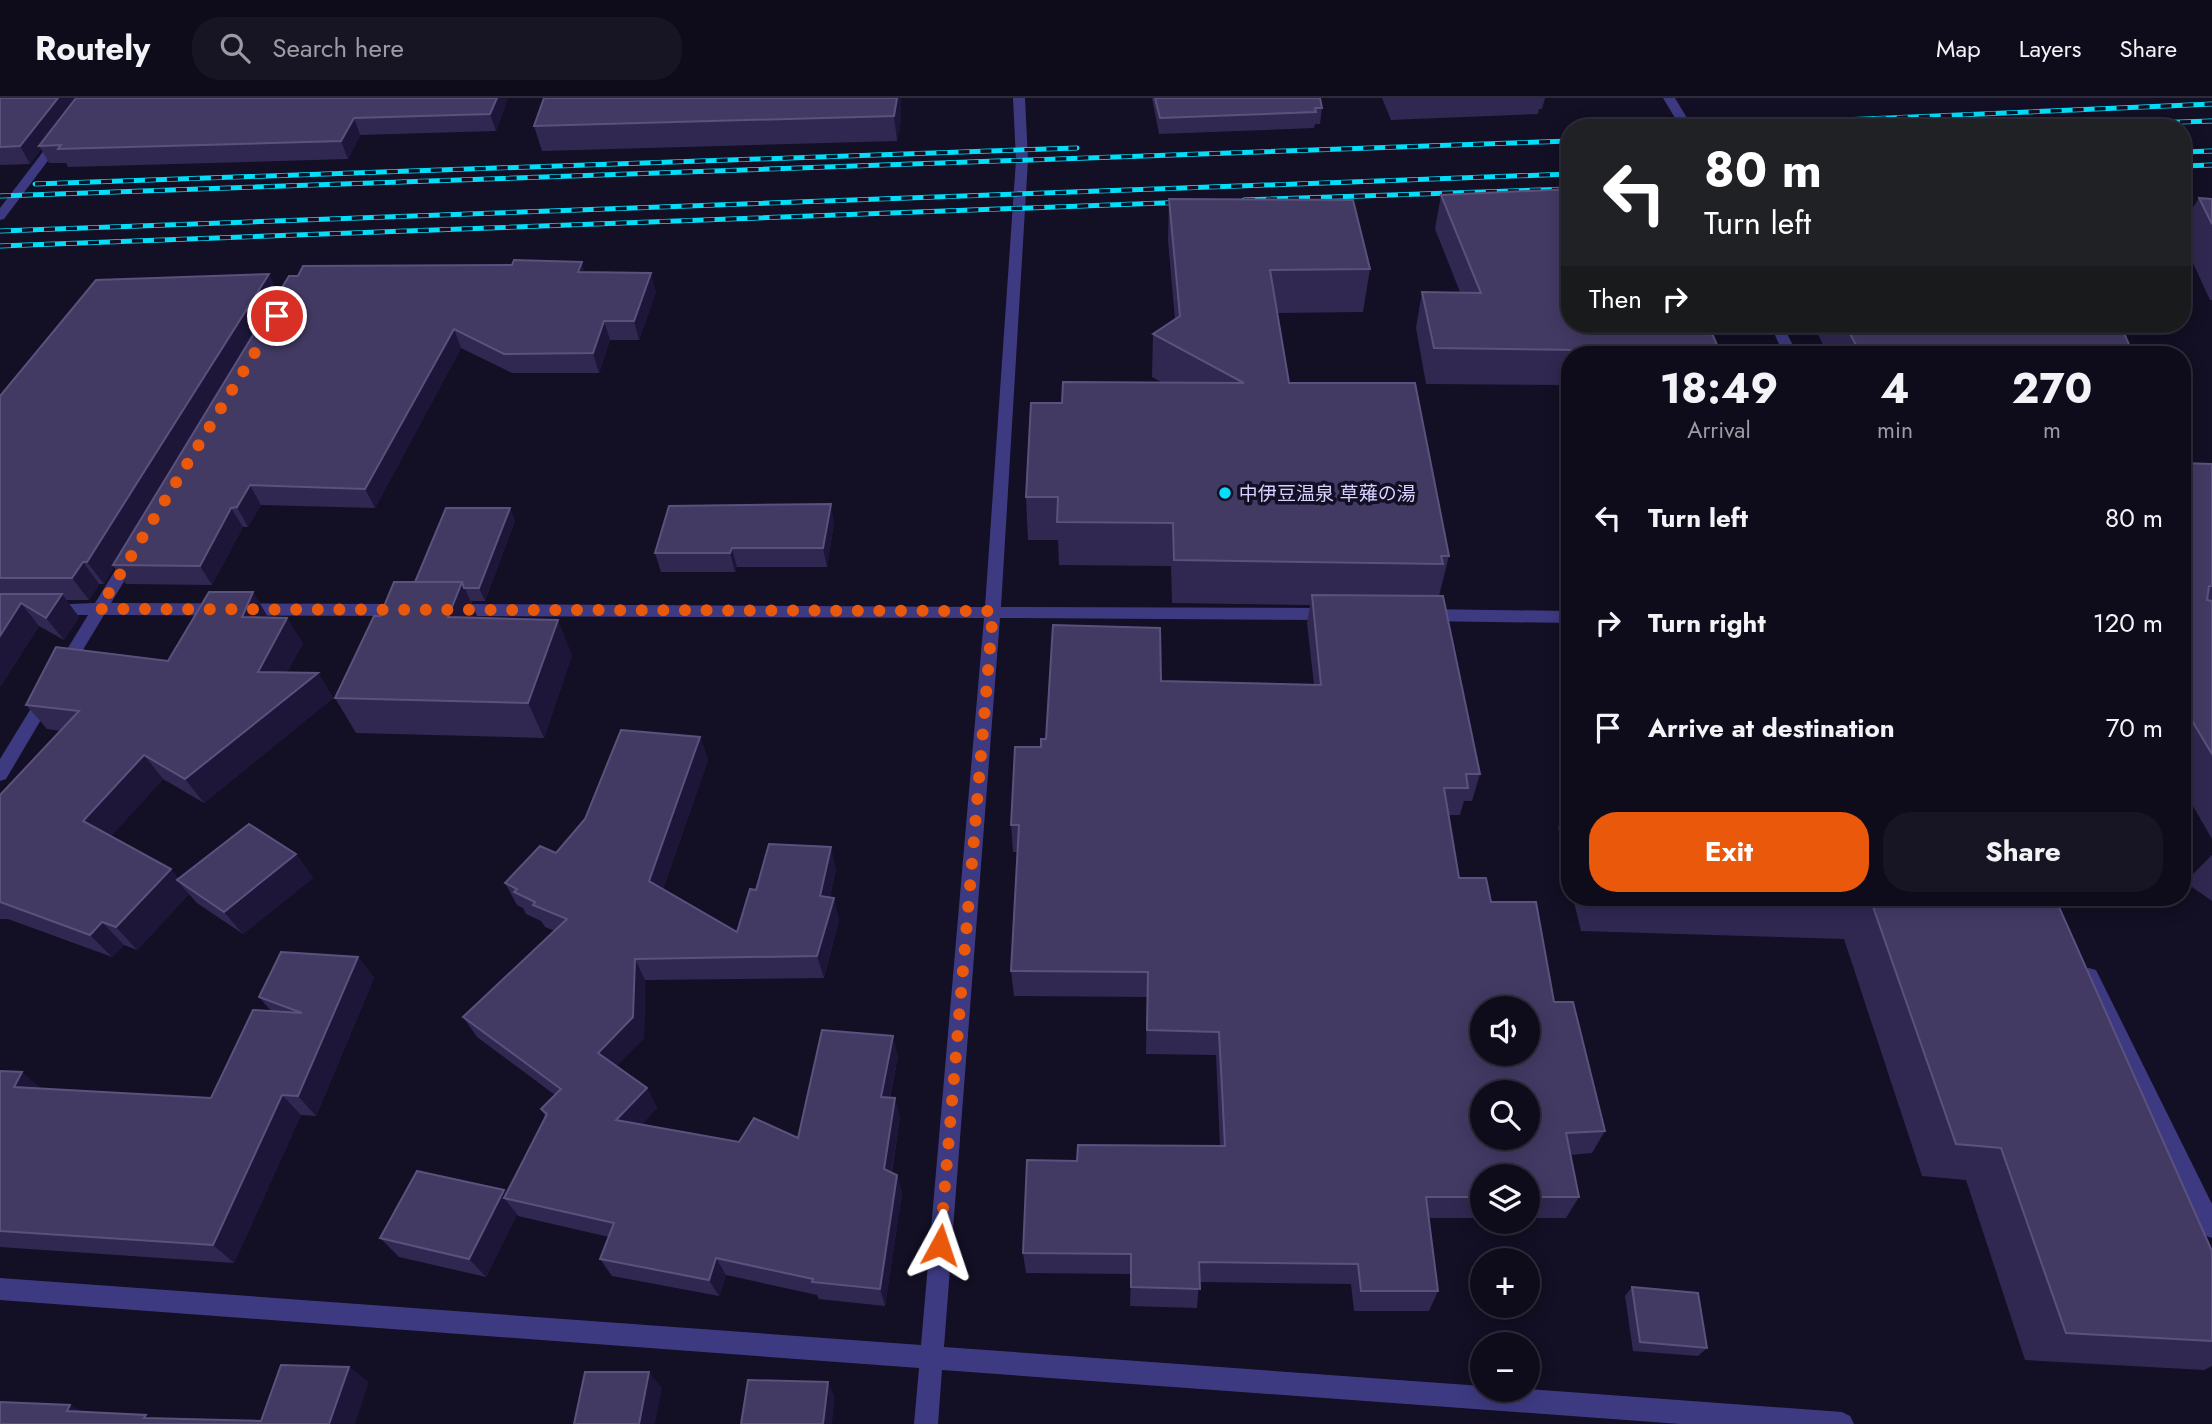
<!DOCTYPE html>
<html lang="en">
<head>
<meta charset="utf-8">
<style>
	:root { --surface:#0e0b1b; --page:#171424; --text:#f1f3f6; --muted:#9b9ba3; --line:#2e2b3a; --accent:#ea580c }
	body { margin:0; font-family:Jost,"Noto Sans JP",sans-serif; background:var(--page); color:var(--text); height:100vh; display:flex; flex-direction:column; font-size:26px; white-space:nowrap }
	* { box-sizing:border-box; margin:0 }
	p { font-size:23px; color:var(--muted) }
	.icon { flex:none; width:38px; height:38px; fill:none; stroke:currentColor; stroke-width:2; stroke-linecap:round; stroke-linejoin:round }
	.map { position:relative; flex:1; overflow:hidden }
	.drawer { position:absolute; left:1561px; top:248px; width:630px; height:560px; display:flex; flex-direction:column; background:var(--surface); border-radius:28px; box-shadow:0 4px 18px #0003,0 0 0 2px var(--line) }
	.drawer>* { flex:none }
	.banner { position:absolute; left:1561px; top:21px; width:630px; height:214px; border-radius:28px; box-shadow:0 4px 18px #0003,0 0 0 2px var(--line); background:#202124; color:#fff; overflow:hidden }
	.buttons { position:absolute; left:1470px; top:898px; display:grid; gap:14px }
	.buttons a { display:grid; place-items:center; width:70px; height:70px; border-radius:50%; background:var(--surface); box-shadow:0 4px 18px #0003,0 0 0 2px var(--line); font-size:35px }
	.pin { position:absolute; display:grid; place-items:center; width:60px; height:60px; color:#fff; margin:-30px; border:4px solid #fff; border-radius:50%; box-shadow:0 2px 7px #0007 }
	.me { position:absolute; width:77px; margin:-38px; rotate:5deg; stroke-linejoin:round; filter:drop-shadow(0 0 5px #0008) }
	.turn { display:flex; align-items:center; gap:24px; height:147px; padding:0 28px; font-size:32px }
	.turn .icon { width:91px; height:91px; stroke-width:2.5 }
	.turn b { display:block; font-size:49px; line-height:60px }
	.then { display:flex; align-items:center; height:66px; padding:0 28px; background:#0003; gap:14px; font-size:26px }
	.eta { display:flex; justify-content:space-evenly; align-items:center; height:119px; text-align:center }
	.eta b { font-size:42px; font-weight:700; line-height:49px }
	.action { display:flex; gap:14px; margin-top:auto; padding:14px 28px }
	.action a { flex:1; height:80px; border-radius:28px; background:var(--accent); color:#fff; font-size:28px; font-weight:700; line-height:80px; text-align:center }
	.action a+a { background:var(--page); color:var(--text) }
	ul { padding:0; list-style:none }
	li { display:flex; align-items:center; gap:21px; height:105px; padding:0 28px }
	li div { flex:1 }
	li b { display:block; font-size:26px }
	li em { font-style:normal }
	header { display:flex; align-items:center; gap:42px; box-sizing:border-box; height:98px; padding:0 35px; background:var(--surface); border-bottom:2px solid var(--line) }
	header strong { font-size:33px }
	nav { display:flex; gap:38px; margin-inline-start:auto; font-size:24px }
	.search { width:490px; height:63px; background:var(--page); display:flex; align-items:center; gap:18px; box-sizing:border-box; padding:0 24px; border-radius:28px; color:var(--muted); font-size:26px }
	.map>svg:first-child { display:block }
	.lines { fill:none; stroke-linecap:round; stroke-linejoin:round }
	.minor { fill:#3e3a82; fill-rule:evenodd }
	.rail-casing { stroke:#04def9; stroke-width:5 }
	.rail { stroke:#130f24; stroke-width:3.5; stroke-dasharray:11; stroke-linecap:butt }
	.wall { fill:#312852 }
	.shaded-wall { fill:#1d1638 }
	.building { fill:#433a64; stroke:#5a527c; stroke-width:2; fill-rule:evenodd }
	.route { stroke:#ea580c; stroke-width:12; stroke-dasharray:0 21.6 }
	.poi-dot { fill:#04def9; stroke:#130f24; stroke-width:2.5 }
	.labels { text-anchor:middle; stroke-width:7; stroke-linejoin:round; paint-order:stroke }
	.poi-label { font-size:19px; fill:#d8d2fe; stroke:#130f24; text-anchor:start }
</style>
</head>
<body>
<header>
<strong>Routely</strong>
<div class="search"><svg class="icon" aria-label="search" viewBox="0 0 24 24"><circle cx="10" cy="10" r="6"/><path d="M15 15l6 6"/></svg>Search here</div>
<nav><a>Map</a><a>Layers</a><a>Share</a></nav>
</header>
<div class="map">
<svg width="2212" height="1326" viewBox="0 0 2212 1326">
	<rect width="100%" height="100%" fill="#130f24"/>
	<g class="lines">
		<!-- minor -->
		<g class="minor">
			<polygon points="1013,0 1025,0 1028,62 1001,509 1332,510 1340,516 1332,522 1000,520 944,1249 1482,1288 1482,1292 1528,1291 1842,1314 1850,1318 1854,1326 1680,1326 942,1272 938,1326 914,1326 919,1270 0,1202 0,1180 921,1247 984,520 453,518 445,512 453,506 985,509 1016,62"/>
			<polygon points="1663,0 1675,0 1693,30 1681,30"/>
			<polygon points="55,38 65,40 4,121 0,122 0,110"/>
			<polygon points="1770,226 1782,226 1798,257 1784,257"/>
			<polygon points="132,452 140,457 111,505 404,506 412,512 404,518 104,517 69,575 57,575 55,571 88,517 51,517 45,515 43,511 45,507 95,505 127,453"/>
			<polygon points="1423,511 1570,513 1570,525 1423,523 1415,517"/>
			<polygon points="47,592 55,598 6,681 0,683 0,661 41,594"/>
			<polygon points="2089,870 2096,872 2212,1106 2212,1140 2204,1137 2079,878 2082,872"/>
		</g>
		<defs>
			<g id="rail">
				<polyline points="1655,30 2212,6"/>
				<polyline points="1982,30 2212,23"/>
				<polyline points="2182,54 2212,53"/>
				<polyline points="2182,68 2212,67"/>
				<polyline points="35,86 1077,50"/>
				<polyline points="0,98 1570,43"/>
				<polyline points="1244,102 1570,91"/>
				<polyline points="0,133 1570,76"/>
				<polyline points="0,148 1189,104"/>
			</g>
		</defs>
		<!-- rail casing -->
		<use href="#rail" class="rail-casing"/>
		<!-- rail -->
		<use href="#rail" class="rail"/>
	</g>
	<!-- wall -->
	<g class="wall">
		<polygon points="0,0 508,0 496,33 360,37 348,61 68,69 66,65 49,65 41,51 30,66 0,67"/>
		<polygon points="544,0 901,0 901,22 897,43 542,53 534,28"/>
		<polygon points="1152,0 1320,0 1322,10 1320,26 1315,26 1314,30 1159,36"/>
		<polygon points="1382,0 1545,0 1542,11 1539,11 1538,16 1391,22"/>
		<polygon points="1441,97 1720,254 1718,257 1570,257 1570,287 1426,286 1416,230 1422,194 1460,194 1435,131"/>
		<polygon points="2199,100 2212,101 2212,202 2210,202 2182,141 2182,127"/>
		<polygon points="1169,101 1370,171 1363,214 1277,215 1289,285 1449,458 1439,498 1480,676 1472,703 1464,703 1460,717 1448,717 1459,780 1491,804 1554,904 1605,1033 1592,1055 1571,1057 1579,1099 1566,1120 1528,1120 1528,1078 1482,1078 1482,1120 1429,1120 1438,1193 1429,1213 1354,1213 1351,1186 1199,1184 1197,1210 1130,1208 1131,1176 1026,1175 1023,1155 1077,1063 1220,1048 1216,957 1146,956 1147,899 1014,898 1011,873 1017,754 1013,754 1011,727 1041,649 1046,641 1161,583 1314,587 1307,525 1310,507 1172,505 1171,468 1059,467 1058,442 1028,442 1026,399 1161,284 1152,279 1153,236 1175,222 1168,143"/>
		<polygon points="585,174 656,194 639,242 610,242 599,275 512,275 461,250 375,410 261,407 248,429 243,429 212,487 126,486 114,469 104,486 99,486 89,502 66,502 79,519 64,542 39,528 0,589 0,298 279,196"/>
		<polygon points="1813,226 2120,226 2131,251 2128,257 1828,257"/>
		<polygon points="2182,365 2212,366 2212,741 2182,689"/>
		<polygon points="510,410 515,423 485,503 471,503 478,520 572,557 544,640 356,635 335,600 380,518 415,484"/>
		<polygon points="834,425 827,469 737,469 735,474 661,474 655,455"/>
		<polygon points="253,494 268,519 303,545 287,574 318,575 333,600 204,705 163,681 111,738 179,780 296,756 313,780 243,836 197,805 189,796 137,852 124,847 112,859 8,821 0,821 0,697 61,633 47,631 26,607 168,563"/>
		<polygon points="700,639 708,662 663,791 737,834 756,792 836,771 830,799 839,822 824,880 645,882 644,940 616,968 647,990 657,1010 641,1027 739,1044 798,1040 898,958 890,1000 900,1019 892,1074 897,1077 902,1095 885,1208 819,1201 817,1197 726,1177 719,1198 612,1178 600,1161 609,1139 518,1118 517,1116 486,1179 399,1159 380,1140 507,1095 545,1018 541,1011 555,997 477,939 463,919 555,833 545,829 541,823 526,816 523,810 517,807 505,785 556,755"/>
		<polygon points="1570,700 1570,783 1558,729"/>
		<polygon points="2212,757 2212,803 2185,784"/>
		<polygon points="1573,800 2055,800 2212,1153 2212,1268 2204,1272 2025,1262 1966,1082 1922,1078 1844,841 1581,833"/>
		<polygon points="358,859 374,880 316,1018 301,1017 234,1165 0,1149 0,973 42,990 211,1000 271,913 259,899"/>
		<polygon points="1632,1189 1707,1250 1698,1258 1633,1253 1625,1198"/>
	</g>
	<!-- shaded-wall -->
	<g class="shaded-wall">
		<polygon points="58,0 81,0 39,48 41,51 30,66 20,48"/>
		<polygon points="497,0 508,0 496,33 490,16"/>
		<polygon points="897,0 901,0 901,22 897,43 894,18"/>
		<polygon points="354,20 360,37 348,61 341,43"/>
		<polygon points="582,164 588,183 578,174"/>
		<polygon points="651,175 656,194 639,242 634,223"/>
		<polygon points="269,176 280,198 113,467 114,469 104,486 87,464"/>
		<polygon points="604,223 610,242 599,275 593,255"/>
		<polygon points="454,231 461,250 375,410 365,391"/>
		<polygon points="250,387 261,407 248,429 237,409"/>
		<polygon points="831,406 834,425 827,469 823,450"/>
		<polygon points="231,410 243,429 212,487 200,468"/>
		<polygon points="510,410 515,423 485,503 479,490"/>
		<polygon points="732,450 737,469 735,474 730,455"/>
		<polygon points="83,464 99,486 89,502 72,480"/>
		<polygon points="462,484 478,520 448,519"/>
		<polygon points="253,494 268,519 242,519"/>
		<polygon points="62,496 79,519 64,542 46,520"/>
		<polygon points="21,505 39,528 0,589 0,538"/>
		<polygon points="287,520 303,545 274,598 258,574"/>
		<polygon points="558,522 572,557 544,640 528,605"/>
		<polygon points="318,575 333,600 204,705 185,681"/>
		<polygon points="700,639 708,662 658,805 649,783"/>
		<polygon points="144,657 163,681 104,746 83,723"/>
		<polygon points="831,749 836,771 825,820 820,798"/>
		<polygon points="296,756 313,780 243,836 224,814"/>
		<polygon points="171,771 184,787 177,782 189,796 137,852 116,829"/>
		<polygon points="834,800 839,822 824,880 817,858"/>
		<polygon points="102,824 124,847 112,859 90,837"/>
		<polygon points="358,859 374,880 316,1018 298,998"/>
		<polygon points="635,861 645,882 644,940 609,975 598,955"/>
		<polygon points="893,938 898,958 886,1018 881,999"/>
		<polygon points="22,974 46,994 14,989"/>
		<polygon points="647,990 657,1010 627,1042 616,1022"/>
		<polygon points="282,997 301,1017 234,1165 213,1147"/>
		<polygon points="895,1000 900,1019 889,1090 884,1071"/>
		<polygon points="897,1077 902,1095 885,1208 880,1191"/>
		<polygon points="504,1092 513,1102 504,1100 517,1116 486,1179 469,1161"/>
		<polygon points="716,1160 726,1177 719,1198 709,1182"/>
		<polygon points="349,1269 369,1284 355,1326 329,1326"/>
		<polygon points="649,1274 662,1290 655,1326 639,1326"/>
		<polygon points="828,1284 835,1299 832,1326 823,1326"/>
		<polygon points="70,1307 98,1322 67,1313"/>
	</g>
	<!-- building -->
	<g class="building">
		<polygon points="0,0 58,0 20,48 0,49"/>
		<polygon points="76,0 497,0 490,16 354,20 341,43 58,51 61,47 39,48"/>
		<polygon points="544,0 897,0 894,18 534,28"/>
		<polygon points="1155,0 1320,0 1322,10 1315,10 1316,14 1160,20"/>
		<polygon points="1570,91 1570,226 1708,226 1720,254 1434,250 1422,194 1481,195 1441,97"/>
		<polygon points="2199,100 2212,101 2212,126"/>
		<polygon points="1169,101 1353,102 1370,171 1270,172 1289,285 1415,285 1449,458 1441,458 1443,466 1174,462 1173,425 1057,424 1058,399 1026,399 1031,305 1062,305 1063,284 1244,285 1153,236 1180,218"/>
		<polygon points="514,162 582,164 578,174 651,175 634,223 604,223 593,255 504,256 454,231 365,391 250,387 237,409 231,410 200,468 113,467 289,178 298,178 303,168 512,167"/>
		<polygon points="269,176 87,464 83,464 72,480 0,480 0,298 96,182"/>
		<polygon points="1845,226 2120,226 2131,251 2021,250 2025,257 1861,257"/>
		<polygon points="2182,365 2212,366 2212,488 2209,488 2207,502 2212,503 2212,656 2182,606"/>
		<polygon points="831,406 823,450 732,450 730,455 655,455 669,408"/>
		<polygon points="446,410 510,410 479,490 464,490 462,484 415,484"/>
		<polygon points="394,484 462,484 448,519 558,522 528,605 335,600 374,518 380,518"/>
		<polygon points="209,494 253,494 242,519 287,520 258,574 318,575 185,681 144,657 83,723 171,771 116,829 102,824 90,837 0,804 0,697 79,613 26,607 56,549 168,563"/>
		<polygon points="0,496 62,496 46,520 21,505 0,538"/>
		<path d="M1312,497L1443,498L1480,676H1466L1468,690H1444L1459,780H1486L1491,804H1536L1554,904H1573L1605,1033L1566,1035L1579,1099H1528V1078H1482V1099H1426L1438,1193H1361L1358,1166L1199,1164L1200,1191L1131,1189V1156L1023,1155L1027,1062L1077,1063L1078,1047L1225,1048L1219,934L1147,932L1148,874L1011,873L1019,727H1011L1015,649H1041V641H1046L1053,527L1160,530L1161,583L1321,587ZM1482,910H1528V956H1482ZM1482,994H1528V1040H1482Z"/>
		<polygon points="621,632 700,639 649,783 737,834 750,791 756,792 769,746 831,749 820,798 834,800 817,858 635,861 633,919 598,955 647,990 616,1022 739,1044 754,1020 798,1040 822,932 893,938 881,999 895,1000 884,1071 897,1077 880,1191 812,1184 813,1181 716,1160 709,1182 600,1161 614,1125 504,1100 547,1016 541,1011 561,991 463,919 567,821 533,807 535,804 514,794 517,791 505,785 540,748 556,755 585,721"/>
		<polygon points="249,726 296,756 224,814 177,782"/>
		<polygon points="1739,800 2055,800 2212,1153 2212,1243 2066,1235 2001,1050 1956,1046 1871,803"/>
		<polygon points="281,854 358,859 298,998 282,997 213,1147 0,1133 0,973 22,974 14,989 211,1000 253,912 302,915 259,899"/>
		<polygon points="417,1073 504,1092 469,1161 380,1140"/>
		<polygon points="1632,1189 1698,1195 1707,1250 1640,1244"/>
		<polygon points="281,1267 349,1269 329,1326 0,1326 0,1304 70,1307 67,1313 146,1317 144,1320 261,1323"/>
		<polygon points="585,1274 649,1274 639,1326 574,1326"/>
		<polygon points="748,1282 828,1284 823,1326 741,1326"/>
	</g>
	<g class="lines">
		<!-- route -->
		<polyline class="route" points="277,218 99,511 993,513 940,1147"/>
	</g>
	<!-- markers -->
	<circle class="poi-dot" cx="1225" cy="395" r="7"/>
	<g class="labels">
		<!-- poi labels -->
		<g class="poi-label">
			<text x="1239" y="402">中伊豆温泉 草薙の湯</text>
		</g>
	</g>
</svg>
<div class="buttons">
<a><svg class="icon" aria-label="sound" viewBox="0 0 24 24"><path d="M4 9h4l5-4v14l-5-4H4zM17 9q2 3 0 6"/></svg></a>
<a><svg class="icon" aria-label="search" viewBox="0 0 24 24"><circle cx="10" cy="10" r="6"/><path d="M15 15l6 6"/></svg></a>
<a><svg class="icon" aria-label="layers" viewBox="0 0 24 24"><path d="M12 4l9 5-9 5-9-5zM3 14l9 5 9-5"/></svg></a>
<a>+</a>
<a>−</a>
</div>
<div class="pin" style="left:277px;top:218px;background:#d93025"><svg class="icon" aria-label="arrive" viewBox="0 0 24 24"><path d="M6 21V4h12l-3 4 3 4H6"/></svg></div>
<svg class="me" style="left:940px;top:1147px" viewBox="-20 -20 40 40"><path d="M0-17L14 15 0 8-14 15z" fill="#ea580c" stroke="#fff" stroke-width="4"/></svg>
<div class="banner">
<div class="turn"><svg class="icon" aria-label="left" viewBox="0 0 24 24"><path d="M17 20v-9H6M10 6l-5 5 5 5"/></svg><div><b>80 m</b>Turn left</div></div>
<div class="then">Then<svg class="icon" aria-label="right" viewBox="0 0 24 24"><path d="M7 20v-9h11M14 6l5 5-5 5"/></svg></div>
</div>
<section class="drawer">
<div class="eta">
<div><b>18:49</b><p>Arrival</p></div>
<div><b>4</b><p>min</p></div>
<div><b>270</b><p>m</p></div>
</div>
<ul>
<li><svg class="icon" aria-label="left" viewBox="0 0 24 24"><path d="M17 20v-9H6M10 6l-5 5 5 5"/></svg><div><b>Turn left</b></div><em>80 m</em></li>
<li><svg class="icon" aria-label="right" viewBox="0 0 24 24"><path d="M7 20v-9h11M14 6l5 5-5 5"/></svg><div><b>Turn right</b></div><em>120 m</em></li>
<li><svg class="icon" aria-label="arrive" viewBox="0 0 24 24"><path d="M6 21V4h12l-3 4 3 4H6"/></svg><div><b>Arrive at destination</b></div><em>70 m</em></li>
</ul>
<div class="action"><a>Exit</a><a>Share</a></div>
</section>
</div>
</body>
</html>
